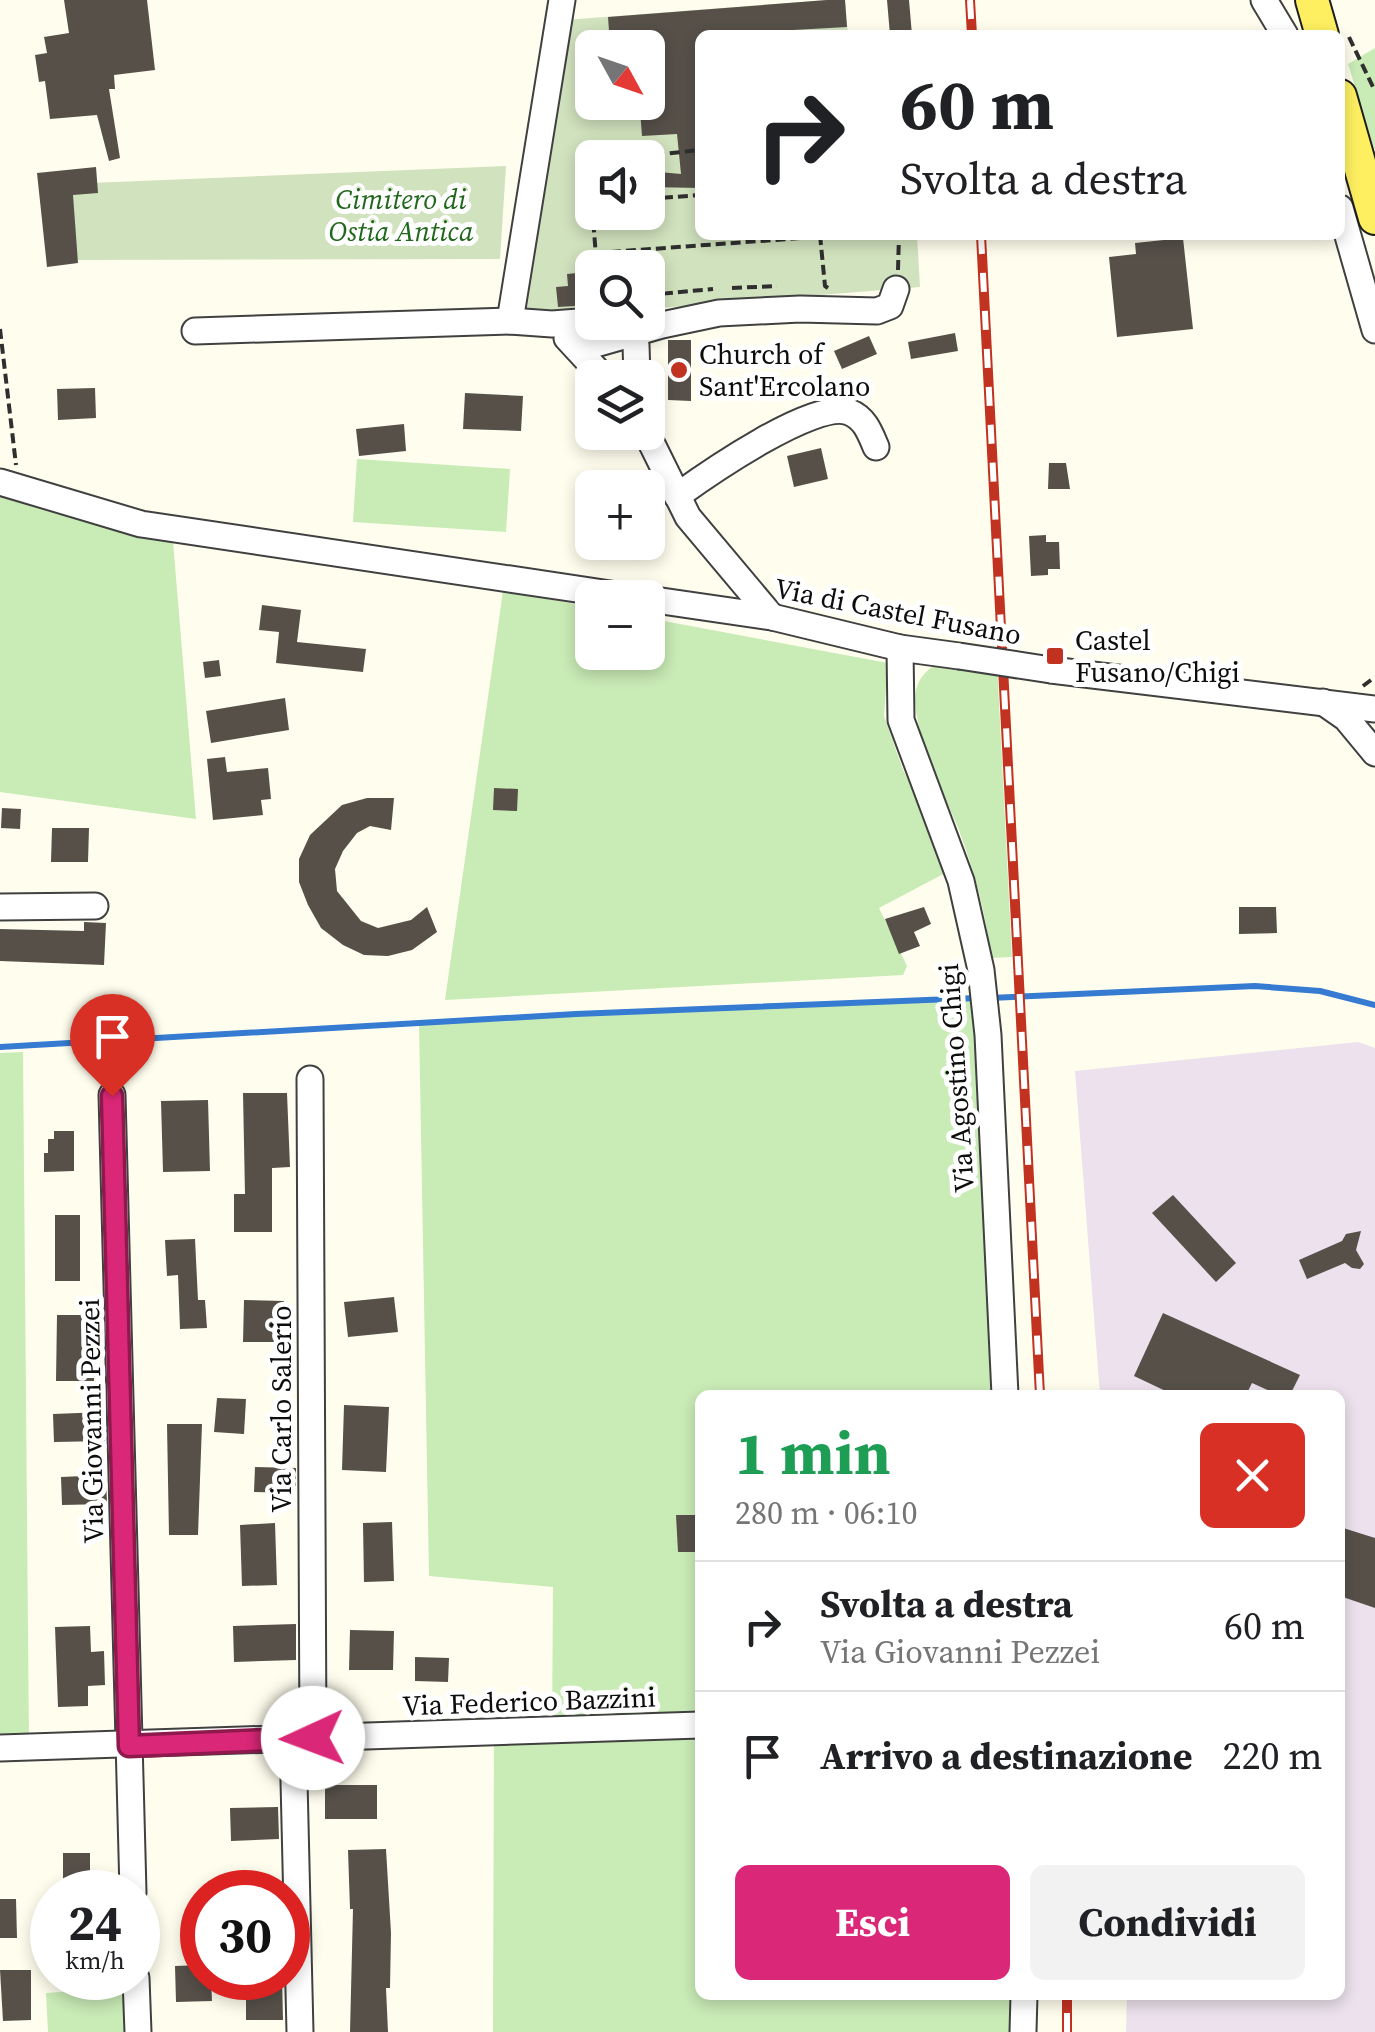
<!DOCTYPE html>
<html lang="it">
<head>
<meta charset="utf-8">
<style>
	:root { --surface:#fff; --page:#f2f2f2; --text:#202124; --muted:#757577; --line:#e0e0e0; --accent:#db2777 }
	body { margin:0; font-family:"Source Serif 4",serif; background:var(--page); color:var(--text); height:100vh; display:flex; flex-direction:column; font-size:38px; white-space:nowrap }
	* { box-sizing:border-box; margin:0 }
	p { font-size:32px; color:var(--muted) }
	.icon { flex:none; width:55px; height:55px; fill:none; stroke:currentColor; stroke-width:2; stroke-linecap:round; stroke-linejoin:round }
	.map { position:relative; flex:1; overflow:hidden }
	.side { position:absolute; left:695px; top:1390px; width:650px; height:610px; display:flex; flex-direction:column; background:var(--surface); border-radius:15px; box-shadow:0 5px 15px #0003 }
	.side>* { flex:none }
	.banner { position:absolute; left:695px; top:30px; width:650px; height:210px; border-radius:15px; box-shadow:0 5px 15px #0003; background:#fff; color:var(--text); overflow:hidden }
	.needle { width:65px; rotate:130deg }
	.controls { position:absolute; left:575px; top:30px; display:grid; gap:20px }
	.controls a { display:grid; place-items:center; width:90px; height:90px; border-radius:15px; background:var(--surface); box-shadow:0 5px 15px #0003; font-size:50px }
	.speed { position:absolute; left:30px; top:1870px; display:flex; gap:20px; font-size:50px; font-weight:700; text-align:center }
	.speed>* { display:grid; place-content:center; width:130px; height:130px; border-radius:50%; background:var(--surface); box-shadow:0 5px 15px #0003; line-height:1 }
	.speed small { font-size:25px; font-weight:400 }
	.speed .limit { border:15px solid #d22; background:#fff; color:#111 }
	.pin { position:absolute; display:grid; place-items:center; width:85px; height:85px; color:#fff; margin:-102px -42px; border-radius:50% 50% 50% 0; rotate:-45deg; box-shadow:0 0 10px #0007 }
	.pin .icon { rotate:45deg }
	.me { position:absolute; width:110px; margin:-55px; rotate:268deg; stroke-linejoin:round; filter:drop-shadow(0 0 8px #0008) }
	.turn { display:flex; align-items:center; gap:35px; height:210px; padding:0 40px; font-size:45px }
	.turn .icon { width:130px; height:130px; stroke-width:2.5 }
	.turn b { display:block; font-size:70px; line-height:85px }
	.round { display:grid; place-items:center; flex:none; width:105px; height:105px; border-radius:15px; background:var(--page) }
	.head { display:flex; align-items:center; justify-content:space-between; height:170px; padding:0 40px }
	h1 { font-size:60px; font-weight:700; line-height:75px; color:#1e9e55 }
	.button { display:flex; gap:20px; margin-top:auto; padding:20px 40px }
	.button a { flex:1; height:115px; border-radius:15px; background:var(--accent); color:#fff; font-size:40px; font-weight:700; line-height:115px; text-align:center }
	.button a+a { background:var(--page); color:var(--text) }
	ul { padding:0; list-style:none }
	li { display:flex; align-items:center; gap:30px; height:130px; padding:0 40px; border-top:2px solid var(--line) }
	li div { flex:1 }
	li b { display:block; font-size:38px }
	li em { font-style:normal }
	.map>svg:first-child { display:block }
	.industrial { fill:#ece1ec }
	.green { fill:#c9ebb6 }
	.cemetery { fill:#d1e2be; fill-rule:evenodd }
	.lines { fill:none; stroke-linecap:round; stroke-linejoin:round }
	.stream { stroke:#357bd1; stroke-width:6 }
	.building { fill:#565049 }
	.minor-casing { stroke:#404040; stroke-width:29 }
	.major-casing { stroke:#1e1e1e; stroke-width:36 }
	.path { stroke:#2f2f2f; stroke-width:4; stroke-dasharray:10 5; stroke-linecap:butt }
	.minor { stroke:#fff; stroke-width:25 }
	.major { stroke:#fdef60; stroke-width:32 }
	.rail-casing { stroke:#c23221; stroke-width:10 }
	.rail { stroke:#fff; stroke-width:6; stroke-dasharray:19; stroke-linecap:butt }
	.minor-bridge-casing { stroke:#404040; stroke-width:29; stroke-linecap:butt }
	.minor-bridge { stroke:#fff; stroke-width:25 }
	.route-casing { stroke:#8e194d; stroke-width:25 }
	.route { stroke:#db2777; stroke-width:18 }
	.poi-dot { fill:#c23221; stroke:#fff; stroke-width:4 }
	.labels { text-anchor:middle; stroke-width:10; stroke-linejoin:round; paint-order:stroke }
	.park-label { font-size:28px; font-style:italic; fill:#20671b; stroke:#fff }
	.poi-label { font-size:28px; fill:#0d0d0d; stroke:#fff; text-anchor:start }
	.street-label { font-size:28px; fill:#0d0d0d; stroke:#fff }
</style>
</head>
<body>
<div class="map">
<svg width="1375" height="2032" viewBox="0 0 1375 2032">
	<rect width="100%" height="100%" fill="#fffeee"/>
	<!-- industrial -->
	<polygon class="industrial" points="1358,1042 1375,1048 1375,2032 1126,2032 1127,1995 1340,1995 1340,1395 1100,1395 1075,1071"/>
	<!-- green -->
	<g class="green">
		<polygon points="1375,48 1375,151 1348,64"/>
		<polygon points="357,459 510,469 506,532 353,522"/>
		<polygon points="0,491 172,529 196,819 0,792"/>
		<polygon points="503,591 592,607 592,652 648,652 648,618 888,663 884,716 903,770 934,829 949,871 879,908 907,966 903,975 445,1000"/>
		<path d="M940,661L997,663L1012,957L990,958C987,914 974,872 959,830C946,798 909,724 916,690C919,676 929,669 940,661Z"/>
		<polygon points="995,998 1005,1395 700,1395 700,1995 1024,1995 1023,2032 493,2032 494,1732 552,1730 553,1587 429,1576 419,1023"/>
		<polygon points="23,1052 29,1747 0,1748 0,1053"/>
		<polygon points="136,1987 138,2032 48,2032 46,1993"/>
	</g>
	<!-- cemetery -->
	<g class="cemetery">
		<path d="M827,0H845L848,35H700V235H917L920,287L648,309V268H592V314L510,321L565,20ZM592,48H648V102H592ZM592,158H648V212H592Z"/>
		<polygon points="506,166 500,259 75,260 66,184"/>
	</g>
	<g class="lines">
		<!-- stream -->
		<g class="stream">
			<polyline points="990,998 1255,986 1320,991 1375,1005"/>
			<polyline points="0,1047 576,1014 977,998"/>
		</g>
	</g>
	<!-- building -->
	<g class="building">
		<polygon points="64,0 147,0 155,70 114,75 115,89 109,89 120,158 109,161 97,115 50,119 45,81 39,82 35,55 47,53 44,37 69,33"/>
		<polygon points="827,0 845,0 847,27 700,35 700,188 648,187 648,171 681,174 677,134 642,136 640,110 648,110 648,42 610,45 608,17"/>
		<polygon points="887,0 909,0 912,35 890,35"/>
		<polygon points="96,167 98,193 73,195 78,263 47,267 37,173"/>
		<polygon points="1183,238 1193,329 1117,337 1109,257 1136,254 1135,243"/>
		<polygon points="588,272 591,305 558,307 556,287 568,286 567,274"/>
		<polygon points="955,333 958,351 911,359 908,342"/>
		<polygon points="869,336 877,354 842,369 834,351"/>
		<polygon points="668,340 691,340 691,401 668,400"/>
		<polygon points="95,388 96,418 58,420 57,389"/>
		<polygon points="465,393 523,396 521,431 463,429"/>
		<polygon points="404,424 406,451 359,456 356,429"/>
		<polygon points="821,448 828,479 794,487 787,456"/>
		<polygon points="1049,463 1066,463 1070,489 1048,489"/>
		<polygon points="1046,535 1046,542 1059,542 1060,569 1048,569 1048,575 1031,576 1029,536"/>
		<polygon points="262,605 301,610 297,642 366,649 363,672 276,663 279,632 259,630"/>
		<polygon points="219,660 221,676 205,678 203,662"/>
		<polygon points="285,698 289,730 211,743 206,711"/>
		<polygon points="225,757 227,772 268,768 271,799 261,800 263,815 213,820 207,759"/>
		<polygon points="494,788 518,789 517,811 493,810"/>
		<polygon points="367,798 394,798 391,830 370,826 357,833 343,851 335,869 337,891 361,921 378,928 411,920 427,907 437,932 412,950 388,956 364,955 343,945 321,928 308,905 299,882 299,859 310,835 342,805"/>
		<polygon points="2,808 21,809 20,829 1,828"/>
		<polygon points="52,828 89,828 88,862 51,862"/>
		<polygon points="924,907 931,924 914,932 920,946 899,954 885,919"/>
		<polygon points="1239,907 1276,907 1277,933 1239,934"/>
		<polygon points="84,922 106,923 104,965 0,961 0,929 84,931"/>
		<polygon points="243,1093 287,1093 290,1167 272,1168 272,1232 234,1232 234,1194 245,1194"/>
		<polygon points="208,1100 210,1171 163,1172 161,1101"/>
		<polygon points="54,1131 74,1131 74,1171 44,1172 44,1153 48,1153 48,1139 54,1139"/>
		<polygon points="1173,1195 1236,1263 1216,1282 1152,1213"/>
		<rect x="55" y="1215" width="25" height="66"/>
		<polygon points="1361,1231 1356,1250 1364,1264 1360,1269 1352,1268 1345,1263 1307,1279 1299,1260 1342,1241 1346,1234"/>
		<polygon points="195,1239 198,1300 205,1300 207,1328 180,1329 178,1275 167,1276 165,1240"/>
		<polygon points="394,1297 398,1332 348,1337 344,1302"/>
		<polygon points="244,1300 284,1301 284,1317 293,1317 293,1342 243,1342"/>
		<polygon points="1163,1313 1300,1375 1290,1395 1279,1395 1252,1383 1246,1395 1174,1395 1134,1376"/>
		<polygon points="57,1315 97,1315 94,1381 56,1381"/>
		<polygon points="217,1398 246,1399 244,1434 214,1432"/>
		<polygon points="344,1405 389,1407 386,1472 342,1470"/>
		<polygon points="104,1412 105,1441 54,1442 53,1414"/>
		<polygon points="167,1424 202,1424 198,1535 169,1535"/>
		<polygon points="255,1467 296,1468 296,1493 254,1492"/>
		<polygon points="106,1475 107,1504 62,1505 61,1477"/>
		<polygon points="676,1515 696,1515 697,1552 678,1552"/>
		<polygon points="392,1522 394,1581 364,1582 363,1523"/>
		<polygon points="275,1523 277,1585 242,1586 240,1525"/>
		<polygon points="1340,1527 1375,1538 1375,1608 1340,1596"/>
		<polygon points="296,1624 296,1660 234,1662 233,1626"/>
		<polygon points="90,1626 91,1652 104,1651 105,1685 88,1686 88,1706 58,1707 55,1627"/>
		<polygon points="350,1630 394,1631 393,1670 349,1670"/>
		<polygon points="415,1657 449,1658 448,1682 415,1681"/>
		<rect x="325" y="1785" width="52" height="34"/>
		<polygon points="278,1807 279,1839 231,1841 230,1808"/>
		<polygon points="386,1849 391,1933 390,1988 386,1988 388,2032 350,2032 353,1909 350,1909 348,1850"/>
		<rect x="63" y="1853" width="27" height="37"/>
		<polygon points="0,1899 16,1899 17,1938 0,1938"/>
		<polygon points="202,1965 202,1978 211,1978 212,2001 176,2002 175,1966"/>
		<polygon points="0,1970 31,1970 31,2020 3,2021"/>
		<polygon points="246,1978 282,1978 283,2020 246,2020"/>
	</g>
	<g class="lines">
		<defs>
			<g id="minor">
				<polyline points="562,0 510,321 552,324 592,321"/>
				<polyline points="1264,0 1285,35"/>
				<polyline points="1340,208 1375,330"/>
				<polyline points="626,325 636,345 637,378"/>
				<polyline points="195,331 510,321"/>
				<polyline points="567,338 604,378"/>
				<polyline points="578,349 662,325 719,313 800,309 877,311 890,306 896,289"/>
				<polyline points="646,432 688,517 772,617"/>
				<polyline points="0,482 141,524 637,598"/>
				<path d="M677,496C706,475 815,399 849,412C865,418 870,433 876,447"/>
				<polyline points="648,599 772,617 900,648 959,656"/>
				<polyline points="900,648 901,720 961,881 981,970 988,1035 1005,1395"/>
				<polyline points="1051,670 1375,709"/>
				<polyline points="1323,702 1346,718 1375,753"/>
				<polyline points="0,907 95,906"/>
				<polyline points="310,1079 313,1738"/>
				<polyline points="112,1095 133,1892"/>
				<polyline points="293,1739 300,2032"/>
				<polyline points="0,1748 700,1725"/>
				<polyline points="136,1978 138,2032"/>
				<polyline points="1023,2032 1024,1995"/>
			</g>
			<g id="major">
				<polyline points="1312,0 1322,35"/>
				<polyline points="1340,96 1375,218"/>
			</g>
		</defs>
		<!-- minor casing -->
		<use href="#minor" class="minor-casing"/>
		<!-- major casing -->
		<use href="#major" class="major-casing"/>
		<!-- path -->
		<g class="path">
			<polyline points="1349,37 1375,91"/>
			<polyline points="625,158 700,150"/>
			<polyline points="592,178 590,183 597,268"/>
			<polyline points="648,199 700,195"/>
			<polyline points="820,235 825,286 828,288"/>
			<polyline points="596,253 843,235"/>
			<polyline points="898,270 899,235"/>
			<polyline points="732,288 777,286"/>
			<polyline points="648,295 713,289"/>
			<polyline points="0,329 16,465"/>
			<polyline points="1363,686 1375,677"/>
		</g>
		<!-- minor -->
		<use href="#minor" class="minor"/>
		<!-- major -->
		<use href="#major" class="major"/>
		<defs>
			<g id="rail">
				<polyline points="970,0 972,35"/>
				<polyline points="981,235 1040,1395"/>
				<polyline points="1067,2032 1067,1995"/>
			</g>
		</defs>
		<!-- rail casing -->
		<use href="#rail" class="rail-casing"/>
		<!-- rail -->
		<use href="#rail" class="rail"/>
		<defs>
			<polyline id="minor-bridge" points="959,656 1051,670"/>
		</defs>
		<!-- minor-bridge casing -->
		<use href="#minor-bridge" class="minor-bridge-casing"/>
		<!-- minor-bridge -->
		<use href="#minor-bridge" class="minor-bridge"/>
	</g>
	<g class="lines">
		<defs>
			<polyline id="route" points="112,1096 129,1746 313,1738"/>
		</defs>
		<!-- route casing -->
		<use href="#route" class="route-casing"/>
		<!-- route -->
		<use href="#route" class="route"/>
	</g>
	<!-- markers -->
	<g class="poi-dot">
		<circle cx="679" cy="370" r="10"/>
		<rect x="1045" y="646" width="20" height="20" rx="5"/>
	</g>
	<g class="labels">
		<!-- park labels -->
		<g class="park-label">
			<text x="401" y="209">Cimitero di<tspan x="401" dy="32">Ostia Antica</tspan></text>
		</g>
		<!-- poi labels -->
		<g class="poi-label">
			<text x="699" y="364">Church of<tspan x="699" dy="32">Sant'Ercolano</tspan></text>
			<text x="1075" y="650">Castel<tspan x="1075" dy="32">Fusano/Chigi</tspan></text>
		</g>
		<!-- street labels -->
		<g class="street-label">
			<text transform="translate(898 611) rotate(11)" y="10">Via di Castel Fusano</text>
			<text transform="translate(956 1078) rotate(-94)" y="10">Via Agostino Chigi</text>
			<text transform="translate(281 1409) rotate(-90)" y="10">Via Carlo Salerio</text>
			<text transform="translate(91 1421) rotate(-91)" y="10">Via Giovanni Pezzei</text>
			<text transform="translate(529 1701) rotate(-2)" y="10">Via Federico Bazzini</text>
		</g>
	</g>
</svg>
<div class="controls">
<a><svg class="needle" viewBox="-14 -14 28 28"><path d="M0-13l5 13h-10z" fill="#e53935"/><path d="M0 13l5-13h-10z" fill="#757577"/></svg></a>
<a><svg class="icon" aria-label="sound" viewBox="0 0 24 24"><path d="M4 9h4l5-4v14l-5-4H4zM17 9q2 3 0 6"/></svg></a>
<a><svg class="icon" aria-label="search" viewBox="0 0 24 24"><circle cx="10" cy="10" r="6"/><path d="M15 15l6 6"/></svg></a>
<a><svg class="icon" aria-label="layers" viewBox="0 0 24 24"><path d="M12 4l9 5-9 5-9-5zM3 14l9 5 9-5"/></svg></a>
<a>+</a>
<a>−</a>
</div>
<div class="speed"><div>24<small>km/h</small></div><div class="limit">30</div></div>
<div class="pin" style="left:112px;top:1096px;background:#d93025"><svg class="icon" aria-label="arrive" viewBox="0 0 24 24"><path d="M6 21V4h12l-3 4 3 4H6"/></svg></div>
<svg class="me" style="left:313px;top:1738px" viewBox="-20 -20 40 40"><circle r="19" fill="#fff"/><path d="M0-13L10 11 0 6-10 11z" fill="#db2777"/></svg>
<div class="banner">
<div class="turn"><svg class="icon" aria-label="right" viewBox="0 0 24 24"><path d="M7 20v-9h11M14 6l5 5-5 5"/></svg><div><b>60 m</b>Svolta a destra</div></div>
</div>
<section class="side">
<div class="head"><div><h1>1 min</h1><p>280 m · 06:10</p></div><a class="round" style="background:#d93025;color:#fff"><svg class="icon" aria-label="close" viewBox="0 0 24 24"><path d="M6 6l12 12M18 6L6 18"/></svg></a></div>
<ul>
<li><svg class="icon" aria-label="right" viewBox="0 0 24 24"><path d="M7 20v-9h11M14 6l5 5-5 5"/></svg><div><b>Svolta a destra</b><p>Via Giovanni Pezzei</p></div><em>60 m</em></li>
<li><svg class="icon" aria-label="arrive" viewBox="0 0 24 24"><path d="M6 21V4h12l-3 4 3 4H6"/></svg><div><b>Arrivo a destinazione</b></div><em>220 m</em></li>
</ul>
<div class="button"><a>Esci</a><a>Condividi</a></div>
</section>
</div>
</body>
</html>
